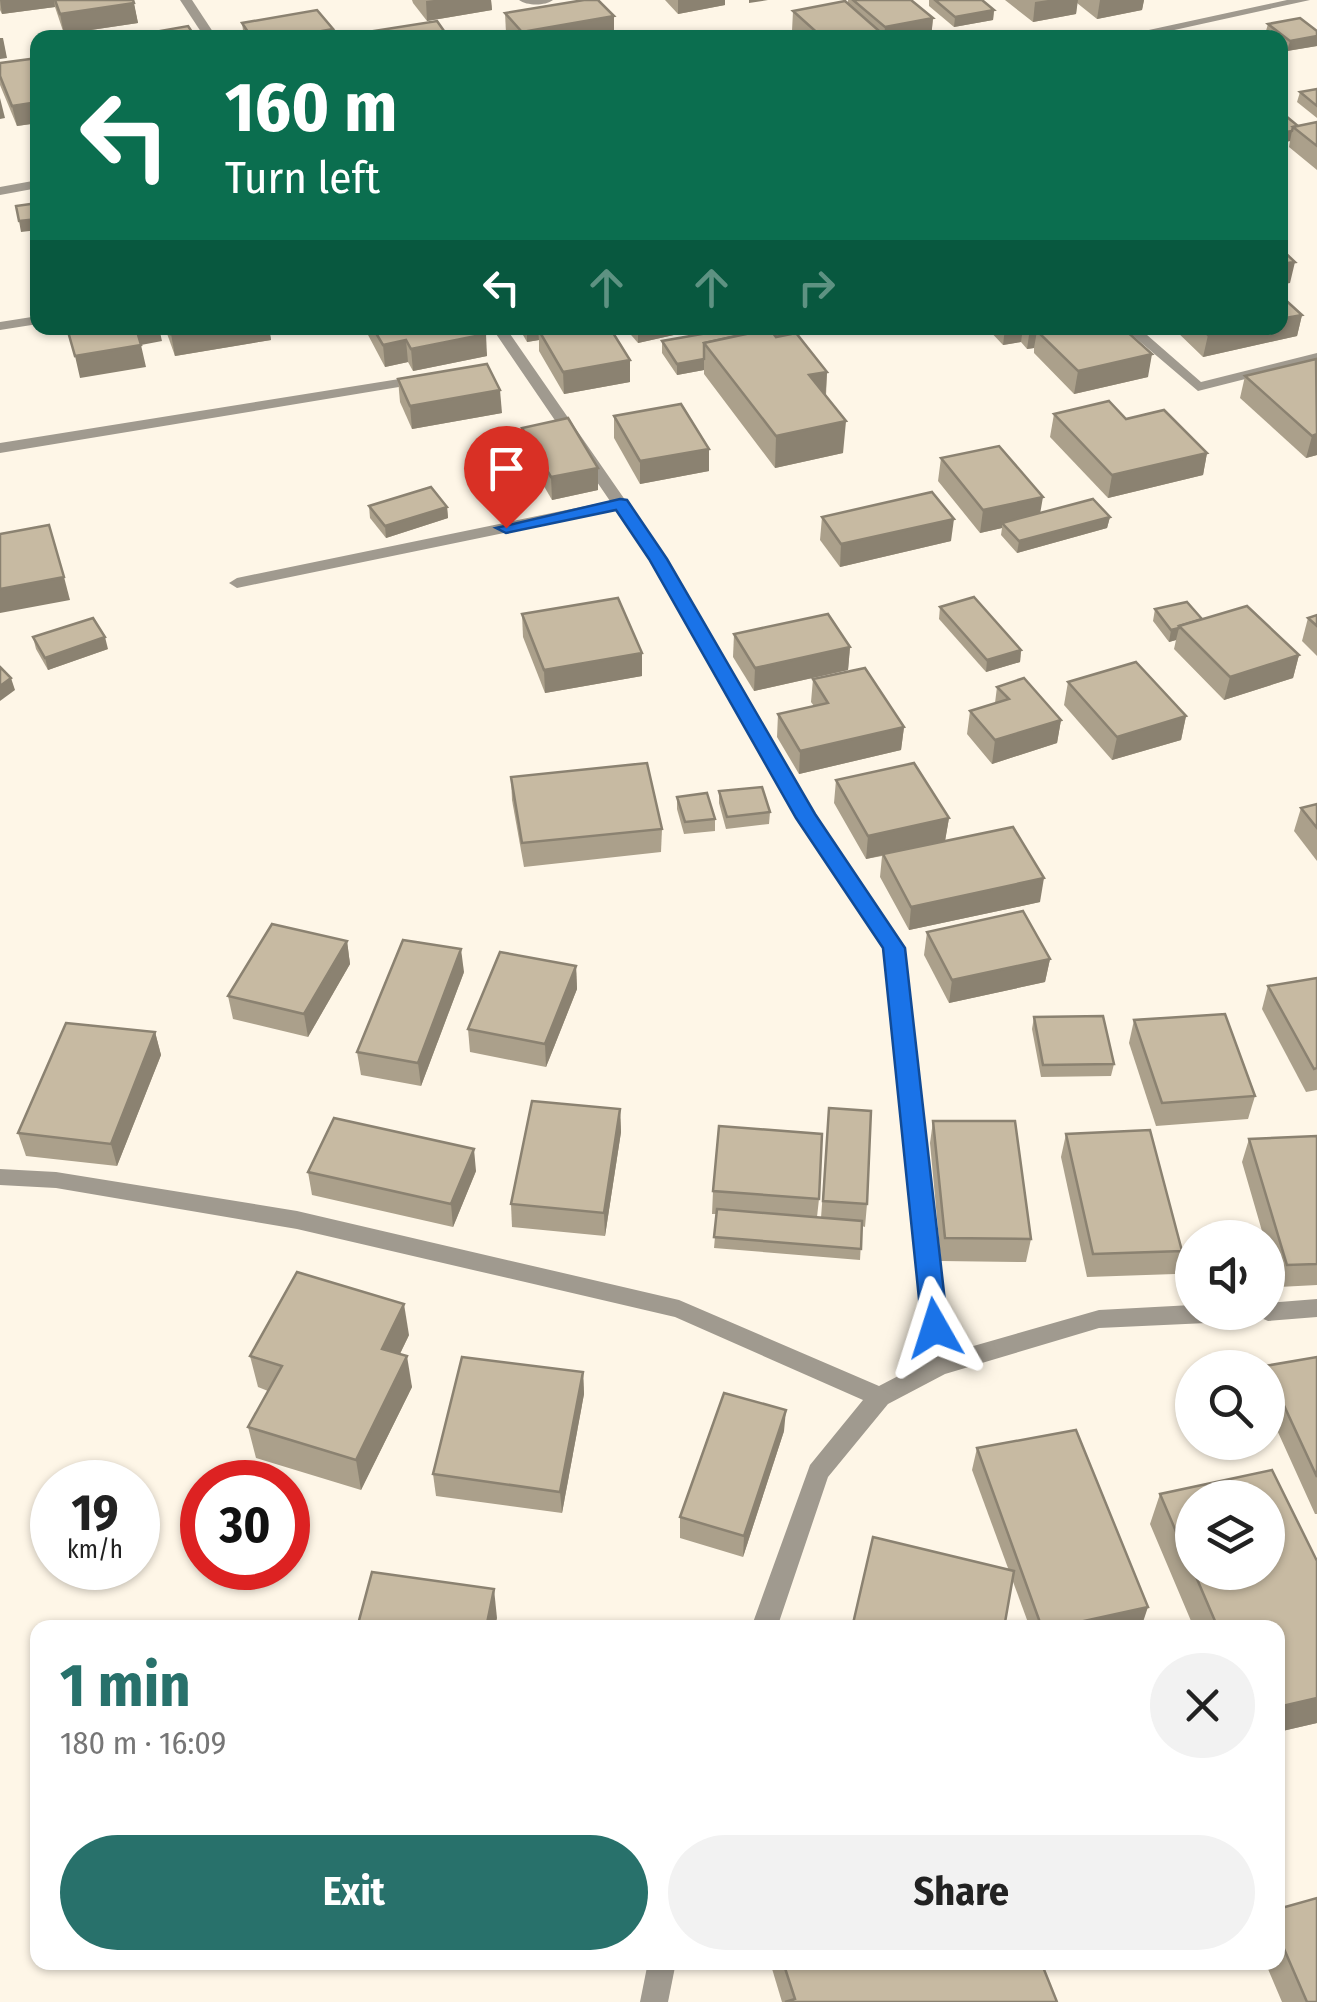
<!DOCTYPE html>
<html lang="en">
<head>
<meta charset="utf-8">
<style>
	:root { --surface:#fff; --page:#f2f2f2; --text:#222; --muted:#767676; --accent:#28716b }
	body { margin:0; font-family:"Fira Sans Condensed",sans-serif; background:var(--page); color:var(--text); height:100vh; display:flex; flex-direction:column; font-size:38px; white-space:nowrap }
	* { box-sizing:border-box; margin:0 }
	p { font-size:32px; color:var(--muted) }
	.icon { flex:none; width:55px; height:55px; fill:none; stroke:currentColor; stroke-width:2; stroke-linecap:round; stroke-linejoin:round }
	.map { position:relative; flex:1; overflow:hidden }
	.side { position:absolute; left:30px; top:1620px; width:1255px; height:350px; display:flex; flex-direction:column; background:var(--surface); border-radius:20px; box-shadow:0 2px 8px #0004 }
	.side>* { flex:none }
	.hud { position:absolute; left:30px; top:30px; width:1258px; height:305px; border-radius:20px; box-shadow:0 2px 8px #0004; background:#0b6e4f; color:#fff; overflow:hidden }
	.buttons { position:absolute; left:1175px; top:1220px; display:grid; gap:20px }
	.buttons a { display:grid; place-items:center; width:110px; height:110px; border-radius:50%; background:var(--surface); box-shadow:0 2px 8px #0004; font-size:50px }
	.speed { position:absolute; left:30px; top:1460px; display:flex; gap:20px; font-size:50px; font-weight:700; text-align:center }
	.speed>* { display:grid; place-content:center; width:130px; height:130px; border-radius:50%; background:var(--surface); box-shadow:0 2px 8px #0004; line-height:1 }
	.speed small { font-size:25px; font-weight:400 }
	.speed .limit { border:15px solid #d22; background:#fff; color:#111 }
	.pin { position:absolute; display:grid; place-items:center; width:85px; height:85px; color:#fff; margin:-102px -42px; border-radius:50% 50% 50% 0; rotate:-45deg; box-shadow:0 0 10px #0007 }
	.pin .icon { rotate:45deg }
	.me { position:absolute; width:110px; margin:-55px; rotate:354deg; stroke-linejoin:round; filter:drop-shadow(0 0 8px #0008) }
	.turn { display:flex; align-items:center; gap:35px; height:210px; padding:0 30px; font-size:45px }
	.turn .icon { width:130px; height:130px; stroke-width:2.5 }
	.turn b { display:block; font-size:70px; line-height:85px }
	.lanes { display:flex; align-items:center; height:95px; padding:0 30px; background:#0003; justify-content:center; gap:50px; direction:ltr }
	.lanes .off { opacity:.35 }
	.round { display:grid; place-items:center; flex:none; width:105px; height:105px; border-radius:52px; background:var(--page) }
	.headline { display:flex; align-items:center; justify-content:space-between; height:170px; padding:0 30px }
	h1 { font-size:60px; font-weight:700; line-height:75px; color:var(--accent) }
	.primary-button { display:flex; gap:20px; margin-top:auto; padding:20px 30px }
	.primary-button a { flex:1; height:115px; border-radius:60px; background:var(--accent); color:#fff; font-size:40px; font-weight:700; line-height:115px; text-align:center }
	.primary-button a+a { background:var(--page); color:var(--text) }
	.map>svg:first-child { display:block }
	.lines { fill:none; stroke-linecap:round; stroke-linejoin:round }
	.minor { fill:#a09a8f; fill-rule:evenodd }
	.wall { fill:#aba08b; fill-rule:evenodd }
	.shaded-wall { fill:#8b8271 }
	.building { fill:#c7baa2; stroke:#8b8271; stroke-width:2.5 }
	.route { fill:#1a73e8; stroke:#114b97; stroke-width:2.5 }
</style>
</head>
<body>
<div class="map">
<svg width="1317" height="2002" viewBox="0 0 1317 2002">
	<rect width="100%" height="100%" fill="#fef6e7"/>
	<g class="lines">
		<!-- minor -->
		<g class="minor">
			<polygon points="180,0 192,0 217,38 205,38"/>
			<path d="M519,0H553C545,6 527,6 519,0Z"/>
			<polygon points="1287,0 1310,0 1138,38 1112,38"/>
			<polygon points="38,180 38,188 0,195 0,187"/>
			<polygon points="38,316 38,324 0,330 0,322"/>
			<polygon points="492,328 506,328 666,559 814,814 904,947 949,1353 1099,1310 1192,1305 1192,1312 1268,1312 1268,1303 1317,1299 1317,1317 1268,1321 1259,1317 1250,1321 1099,1328 945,1374 888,1404 828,1477 777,1628 751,1628 810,1465 863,1400 675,1317 297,1229 56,1188 0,1185 0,1169 56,1172 297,1211 679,1300 879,1386 927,1361 884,948 797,817 650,559 616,510 237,588 229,583 237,578 610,501"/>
			<polygon points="1124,328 1139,328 1201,382 1317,353 1317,361 1198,391"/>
			<polygon points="418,376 425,380 423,383 0,453 0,443"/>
			<polygon points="648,1962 676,1962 668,2002 640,2002"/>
		</g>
	</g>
	<!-- wall -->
	<g class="wall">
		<polygon points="0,0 133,0 138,23 64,34 55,7 2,14 0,10"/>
		<polygon points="412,0 491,0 492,10 427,21 413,3"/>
		<polygon points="665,0 725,0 725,5 678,14"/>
		<polygon points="848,0 911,0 933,18 931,38 800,38 792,31 793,11 848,4"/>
		<polygon points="929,0 982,0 994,10 993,20 954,27 929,6"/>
		<polygon points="1005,0 1144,0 1142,10 1097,19 1077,3 1076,14 1033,22"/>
		<polygon points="505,13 614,36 510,38 506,33"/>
		<polygon points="242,23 333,29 334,38 244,38"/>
		<polygon points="1268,24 1317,31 1317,46 1287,51 1280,45 1280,38 1270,38 1265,34"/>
		<polygon points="38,58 38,123 17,126 0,85 0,63"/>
		<polygon points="1317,89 1317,118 1297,102 1300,92"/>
		<polygon points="1280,113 1298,126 1317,122 1317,170 1289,147 1290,141 1280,143"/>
		<polygon points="1302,315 1297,336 1203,357 1173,328 1280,328"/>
		<polygon points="165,328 269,328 271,340 175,356"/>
		<polygon points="366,328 482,328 487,356 413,371 408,362 385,367 367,333"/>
		<polygon points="519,328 610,328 630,382 564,394 539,351 539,340 527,342"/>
		<polygon points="625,328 696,328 696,330 638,343"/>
		<polygon points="731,328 785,328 827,372 826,396 843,453 775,468 704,374 704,370 677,375 662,353 662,341"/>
		<polygon points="987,328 1099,328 1148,377 1074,394 1034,353 1034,348 1027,349 1021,342 1003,345"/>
		<polygon points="1317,360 1317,455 1306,458 1240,398 1245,376"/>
		<polygon points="398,379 502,413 412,429 400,402"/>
		<polygon points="1054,414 1126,419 1207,453 1203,475 1108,498 1050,437"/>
		<polygon points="614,416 709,471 640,484 614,438"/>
		<polygon points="522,428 598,468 598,490 552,500 523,450"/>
		<polygon points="941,458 1040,513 1110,517 1107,528 1017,553 1001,535 1002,528 980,533 938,481"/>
		<polygon points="369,506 447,507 448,518 386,538 370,518"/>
		<polygon points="822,517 951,541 840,567 820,540"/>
		<polygon points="940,607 1021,650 1020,662 986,672 939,619"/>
		<polygon points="1155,609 1202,619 1299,655 1293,678 1224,700 1174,649 1176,640 1169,642 1153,621"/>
		<polygon points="522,614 642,653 642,676 545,693 523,637"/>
		<polygon points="1317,615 1317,656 1302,641 1308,618"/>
		<polygon points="734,634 850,647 848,670 754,691 733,657"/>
		<polygon points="33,637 108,649 48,670 36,649"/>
		<polygon points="813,679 904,727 901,750 799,774 777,737 778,714 814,706 811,702"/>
		<polygon points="1068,682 1186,716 1181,740 1112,760 1064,705"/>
		<polygon points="997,687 1061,720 1057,743 992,764 967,734 970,711 995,703"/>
		<polygon points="511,777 662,829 661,852 524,867 512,800"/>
		<polygon points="836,780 949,818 945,841 1040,902 909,930 880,877 882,856 866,859 834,803"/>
		<polygon points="719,791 770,812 769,824 726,829 719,803"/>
		<polygon points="677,797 715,819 715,831 684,834 677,809"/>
		<polygon points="1317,804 1317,861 1294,831 1301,808"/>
		<polygon points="927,932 1050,959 1045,982 949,1003 924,955"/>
		<polygon points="347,941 350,964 308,1037 233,1019 228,996"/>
		<polygon points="576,966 577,989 546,1067 470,1052 468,1029"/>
		<polygon points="464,972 421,1086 361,1075 357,1052"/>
		<polygon points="1317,978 1317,1090 1306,1092 1262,1009 1268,986"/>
		<polygon points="1034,1017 1114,1064 1111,1076 1041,1077 1032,1029"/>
		<polygon points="1134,1020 1255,1096 1248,1119 1156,1126 1129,1043"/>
		<polygon points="155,1032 161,1055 117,1166 26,1156 18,1133"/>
		<polygon points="829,1108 867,1204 865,1227 862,1226 860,1260 714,1248 717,1214 712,1214 713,1191 819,1199 817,1217 821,1218"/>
		<polygon points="620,1109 621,1132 605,1236 512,1227 511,1204"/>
		<polygon points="933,1121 1031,1239 1026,1262 941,1261 930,1143"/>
		<polygon points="1066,1134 1182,1251 1175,1274 1087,1277 1061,1157"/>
		<polygon points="1317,1136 1317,1285 1279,1287 1268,1248 1268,1238 1264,1238 1242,1162 1249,1139"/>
		<polygon points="476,1171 453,1227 312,1195 308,1172"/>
		<polygon points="409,1335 400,1354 412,1387 361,1490 256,1458 248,1427 268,1391 258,1387 250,1356"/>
		<polygon points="1317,1357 1317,1514 1315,1514 1268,1410 1268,1368 1265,1368"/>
		<polygon points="583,1372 584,1394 562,1513 436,1496 433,1474"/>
		<polygon points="784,1431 743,1557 680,1538 680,1517"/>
		<polygon points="977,1448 1141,1628 1030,1628 972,1470"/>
		<path d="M1272,1470L1317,1561V1723L1278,1732V1628H1194L1150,1524L1160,1494ZM1192,1498H1268V1572H1192Z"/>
		<polygon points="1278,1909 1317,2002 1282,2002 1265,1962 1278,1962"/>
		<polygon points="770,1962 1041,1962 1057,2002 782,2002"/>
	</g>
	<!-- shaded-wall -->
	<g class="shaded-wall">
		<polygon points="0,0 54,0 55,7 2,14"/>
		<polygon points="434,0 491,0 492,10 427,21 426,1"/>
		<polygon points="678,0 725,0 725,5 678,14"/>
		<polygon points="749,0 768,0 749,3"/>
		<polygon points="1048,0 1078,0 1076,14 1033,22 1035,2"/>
		<polygon points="1100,0 1144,0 1142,10 1097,19"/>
		<polygon points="134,3 138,23 64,34 60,14"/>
		<polygon points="994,10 993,20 954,27 955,17"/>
		<polygon points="614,16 614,36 522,38 522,32"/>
		<polygon points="933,18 931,38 884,38 885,27"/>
		<polygon points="333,29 334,38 284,38"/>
		<polygon points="1317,36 1317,46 1287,51 1290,41"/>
		<polygon points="0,38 3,38 7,58 0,59"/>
		<polygon points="1285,74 1280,95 1280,75"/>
		<polygon points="0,98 5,118 0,119"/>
		<polygon points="38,102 38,123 17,126 12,106"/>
		<polygon points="1292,131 1290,141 1280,143 1280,133"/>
		<polygon points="38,219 38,230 21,232 19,221"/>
		<polygon points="1295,262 1290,283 1280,285 1280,287 1280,264"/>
		<polygon points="1302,315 1297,336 1203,357 1208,335 1242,328 1280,328 1280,319"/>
		<polygon points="135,328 159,328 162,341 141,345 146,367 80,378 75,356"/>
		<polygon points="210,328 269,328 271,340 175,356 171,334"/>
		<polygon points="527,328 591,328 538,329 539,340 527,342"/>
		<polygon points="638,328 696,328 696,330 638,343"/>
		<polygon points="1005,328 1023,328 1021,342 1003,345"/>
		<polygon points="1030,328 1084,328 1037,331 1034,348 1027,349"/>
		<polygon points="486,334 487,356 413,371 411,349"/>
		<polygon points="406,340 408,362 385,367 383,345"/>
		<polygon points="1152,354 1148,377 1074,394 1078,371"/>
		<polygon points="704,359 704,370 677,375 677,364"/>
		<polygon points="630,360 630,382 564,394 563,372"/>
		<polygon points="827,372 825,403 809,375"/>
		<polygon points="500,390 502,413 412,429 410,406"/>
		<polygon points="846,421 843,453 775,468 776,436"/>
		<polygon points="1317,434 1317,455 1306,458 1312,436"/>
		<polygon points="709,449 709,471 640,484 640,461"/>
		<polygon points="1207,453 1203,475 1108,498 1112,475"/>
		<polygon points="598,468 598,490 552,500 551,477"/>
		<polygon points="1043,497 1039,520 1002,523 1002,528 980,533 983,510"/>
		<polygon points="447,507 448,518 386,538 385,526"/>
		<polygon points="1110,517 1107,528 1017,553 1019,541"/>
		<polygon points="954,519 951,541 840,567 841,544"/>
		<polygon points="64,577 70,600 0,613 0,589"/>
		<polygon points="1179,628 1176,640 1169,642 1171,630"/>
		<polygon points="105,637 108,649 48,670 45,658"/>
		<polygon points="850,647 848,670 754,691 755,668"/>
		<polygon points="1021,650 1020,662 986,672 987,660"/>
		<polygon points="642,653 642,676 545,693 544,670"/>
		<polygon points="1299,655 1293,678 1224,700 1230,677"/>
		<polygon points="11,678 15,690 0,701 0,686"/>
		<polygon points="1186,716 1181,740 1112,760 1117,737"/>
		<polygon points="1061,720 1057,743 992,764 995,740"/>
		<polygon points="904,727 901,750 799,774 800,751"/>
		<polygon points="949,818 945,841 866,859 868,836"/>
		<polygon points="1044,878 1040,902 909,930 911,907"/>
		<polygon points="347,941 350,964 308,1037 304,1014"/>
		<polygon points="461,949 464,972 421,1086 418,1063"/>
		<polygon points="1050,959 1045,982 949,1003 952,980"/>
		<polygon points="576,966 577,989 546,1067 545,1044"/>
		<polygon points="155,1032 161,1055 117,1166 111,1144"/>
		<polygon points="620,1109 621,1132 605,1236 604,1213"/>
		<polygon points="474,1149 476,1171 453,1227 451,1204"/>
		<polygon points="404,1304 409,1335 387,1380 382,1349"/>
		<polygon points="407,1356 412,1387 361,1490 356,1460"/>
		<polygon points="583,1372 584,1394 562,1513 560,1492"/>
		<polygon points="786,1410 784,1431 743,1557 744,1536"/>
		<polygon points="494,1589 497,1618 495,1628 486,1628"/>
		<polygon points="1148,1607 1141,1628 1052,1628"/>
		<polygon points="1317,1698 1317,1723 1278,1732 1278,1707"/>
	</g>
	<!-- building -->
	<g class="building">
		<polygon points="55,0 133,0 134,3 60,14"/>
		<polygon points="584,0 598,0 614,16 522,32 505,13"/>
		<polygon points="853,0 911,0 933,18 885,27"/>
		<polygon points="935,0 982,0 994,10 955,17"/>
		<polygon points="845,1 886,37 823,38 793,11"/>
		<polygon points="317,10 333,29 284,38 252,38 242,23"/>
		<polygon points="1300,18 1317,31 1317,36 1290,41 1268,24"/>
		<polygon points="437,21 449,38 372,38 368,32"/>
		<polygon points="188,26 196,38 121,38"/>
		<polygon points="697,33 701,38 670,38"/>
		<polygon points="38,58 38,102 12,106 0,76 0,63"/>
		<polygon points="1317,89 1317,106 1300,92"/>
		<polygon points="1281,112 1298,126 1293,127 1292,131 1280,133 1280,113"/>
		<polygon points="1317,122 1317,146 1293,127"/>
		<polygon points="38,203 38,219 19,221 16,206"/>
		<polygon points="1280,248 1295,262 1280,264"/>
		<polygon points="1280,295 1302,315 1280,319"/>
		<polygon points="67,328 136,328 141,345 75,356"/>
		<polygon points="169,328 210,328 171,334"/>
		<polygon points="373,328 482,328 486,334 411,349 406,340 383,345"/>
		<polygon points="545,328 610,328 630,360 563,372 538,329"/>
		<polygon points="739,328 785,328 790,334 776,337 770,329 744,335"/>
		<polygon points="1052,328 1123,328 1152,354 1078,371 1037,331"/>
		<polygon points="1200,328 1242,328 1208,335"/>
		<polygon points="730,329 736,336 704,343 704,359 677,364 662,341"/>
		<polygon points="770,329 776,337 796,333 827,372 809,375 846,421 776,436 704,343"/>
		<polygon points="1316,359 1317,434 1312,436 1245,376"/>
		<polygon points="487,364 500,390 410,406 398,379"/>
		<polygon points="1109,401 1126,419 1164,410 1207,453 1112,475 1054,414"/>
		<polygon points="681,404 709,449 640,461 614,416"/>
		<polygon points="568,418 598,468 551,477 522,428"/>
		<polygon points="999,446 1043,497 983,510 941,458"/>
		<polygon points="431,487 447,507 385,526 369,506"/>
		<polygon points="932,492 954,519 841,544 822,517"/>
		<polygon points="1093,499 1110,517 1019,541 1002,523"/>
		<polygon points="49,525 64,577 0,589 0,534"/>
		<polygon points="974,597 1021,650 987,660 940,607"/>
		<polygon points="618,598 642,653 544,670 522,614"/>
		<polygon points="1187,602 1202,619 1179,626 1179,628 1171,630 1155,609"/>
		<polygon points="1247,606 1299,655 1230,677 1179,626"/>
		<polygon points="828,614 850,647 755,668 734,634"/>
		<polygon points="1317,615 1317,626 1308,618"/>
		<polygon points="93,618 105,637 45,658 33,637"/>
		<polygon points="1136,662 1186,716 1117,737 1068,682"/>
		<polygon points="0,667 11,678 0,686"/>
		<polygon points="865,668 904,727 800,751 778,714 828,703 813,679"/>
		<polygon points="1024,678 1061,720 995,740 970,711 1009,699 997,687"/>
		<polygon points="647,763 662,829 522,843 511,777"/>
		<polygon points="914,763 949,818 868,836 836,780"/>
		<polygon points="762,787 770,812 727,817 719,791"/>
		<polygon points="707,793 715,819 685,822 677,797"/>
		<polygon points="1317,804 1317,828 1301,808"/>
		<polygon points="1013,827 1044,878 911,907 883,854"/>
		<polygon points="1023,911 1050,959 952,980 927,932"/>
		<polygon points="272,924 347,941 304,1014 228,996"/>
		<polygon points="403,940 461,949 418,1063 357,1052"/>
		<polygon points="500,952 576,966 545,1044 468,1029"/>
		<polygon points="1317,978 1317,1068 1314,1069 1268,986"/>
		<polygon points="1225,1014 1255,1096 1162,1103 1134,1020"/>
		<polygon points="1103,1016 1114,1064 1043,1065 1034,1017"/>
		<polygon points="66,1023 155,1032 111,1144 18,1133"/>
		<polygon points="532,1101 620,1109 604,1213 511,1204"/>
		<polygon points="829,1108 871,1111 867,1204 823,1201"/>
		<polygon points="334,1118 474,1149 451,1204 308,1172"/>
		<polygon points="933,1121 1015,1121 1031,1239 945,1238"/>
		<polygon points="719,1126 822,1134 819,1199 713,1191"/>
		<polygon points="1150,1130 1182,1251 1093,1254 1066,1134"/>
		<polygon points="1317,1136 1317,1264 1287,1265 1249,1139"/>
		<polygon points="717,1209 862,1221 861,1249 714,1237"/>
		<polygon points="297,1272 404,1304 382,1349 407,1356 356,1460 248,1427 282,1366 250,1356"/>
		<polygon points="462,1357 583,1372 560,1492 433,1474"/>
		<polygon points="1317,1357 1317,1477 1268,1371 1268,1368 1265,1366"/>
		<polygon points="724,1393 786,1410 744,1536 680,1517"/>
		<polygon points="1076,1430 1148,1607 1052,1628 1042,1628 977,1448"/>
		<polygon points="1272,1470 1317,1561 1317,1698 1278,1707 1278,1628 1218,1628 1194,1572 1268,1572 1268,1498 1192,1498 1192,1569 1160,1494"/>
		<polygon points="873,1537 1014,1571 1004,1628 852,1628"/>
		<polygon points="372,1572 494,1589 486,1628 357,1628"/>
		<polygon points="1317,1898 1317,2002 1307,2002 1278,1935 1278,1909"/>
		<polygon points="783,1962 1041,1962 1057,2002 785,2002 795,1999"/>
	</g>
	<!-- route -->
	<polygon class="route" points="620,499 627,500 667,559 815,814 905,948 948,1328 944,1336 926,1336 922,1328 883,948 796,818 649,559 616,510 506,533 496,528"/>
</svg>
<div class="buttons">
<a><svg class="icon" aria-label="sound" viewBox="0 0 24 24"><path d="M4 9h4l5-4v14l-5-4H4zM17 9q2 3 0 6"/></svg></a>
<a><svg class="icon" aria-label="search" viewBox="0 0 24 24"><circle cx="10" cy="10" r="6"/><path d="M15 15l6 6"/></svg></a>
<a><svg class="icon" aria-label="layers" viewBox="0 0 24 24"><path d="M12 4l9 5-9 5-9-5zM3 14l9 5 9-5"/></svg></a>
</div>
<div class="speed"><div>19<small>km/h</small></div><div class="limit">30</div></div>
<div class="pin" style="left:506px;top:528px;background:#d93025"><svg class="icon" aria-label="arrive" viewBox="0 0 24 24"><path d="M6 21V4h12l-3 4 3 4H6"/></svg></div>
<svg class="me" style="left:935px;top:1328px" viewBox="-20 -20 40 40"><path d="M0-17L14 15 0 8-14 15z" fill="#1a73e8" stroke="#fff" stroke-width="4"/></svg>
<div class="hud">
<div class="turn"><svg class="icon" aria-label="left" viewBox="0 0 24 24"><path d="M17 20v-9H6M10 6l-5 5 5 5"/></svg><div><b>160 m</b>Turn left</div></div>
<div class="lanes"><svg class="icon" aria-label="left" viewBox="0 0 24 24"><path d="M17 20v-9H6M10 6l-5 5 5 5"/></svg><svg class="icon off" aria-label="ahead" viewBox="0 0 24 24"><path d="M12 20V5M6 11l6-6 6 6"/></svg><svg class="icon off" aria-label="ahead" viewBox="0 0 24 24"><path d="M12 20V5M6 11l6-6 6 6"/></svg><svg class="icon off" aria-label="right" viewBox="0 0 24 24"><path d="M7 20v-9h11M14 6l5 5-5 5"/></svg></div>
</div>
<section class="side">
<div class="headline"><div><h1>1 min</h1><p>180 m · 16:09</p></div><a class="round"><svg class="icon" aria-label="close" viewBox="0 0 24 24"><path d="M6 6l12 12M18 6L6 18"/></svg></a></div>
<div class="primary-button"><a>Exit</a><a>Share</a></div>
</section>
</div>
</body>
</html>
